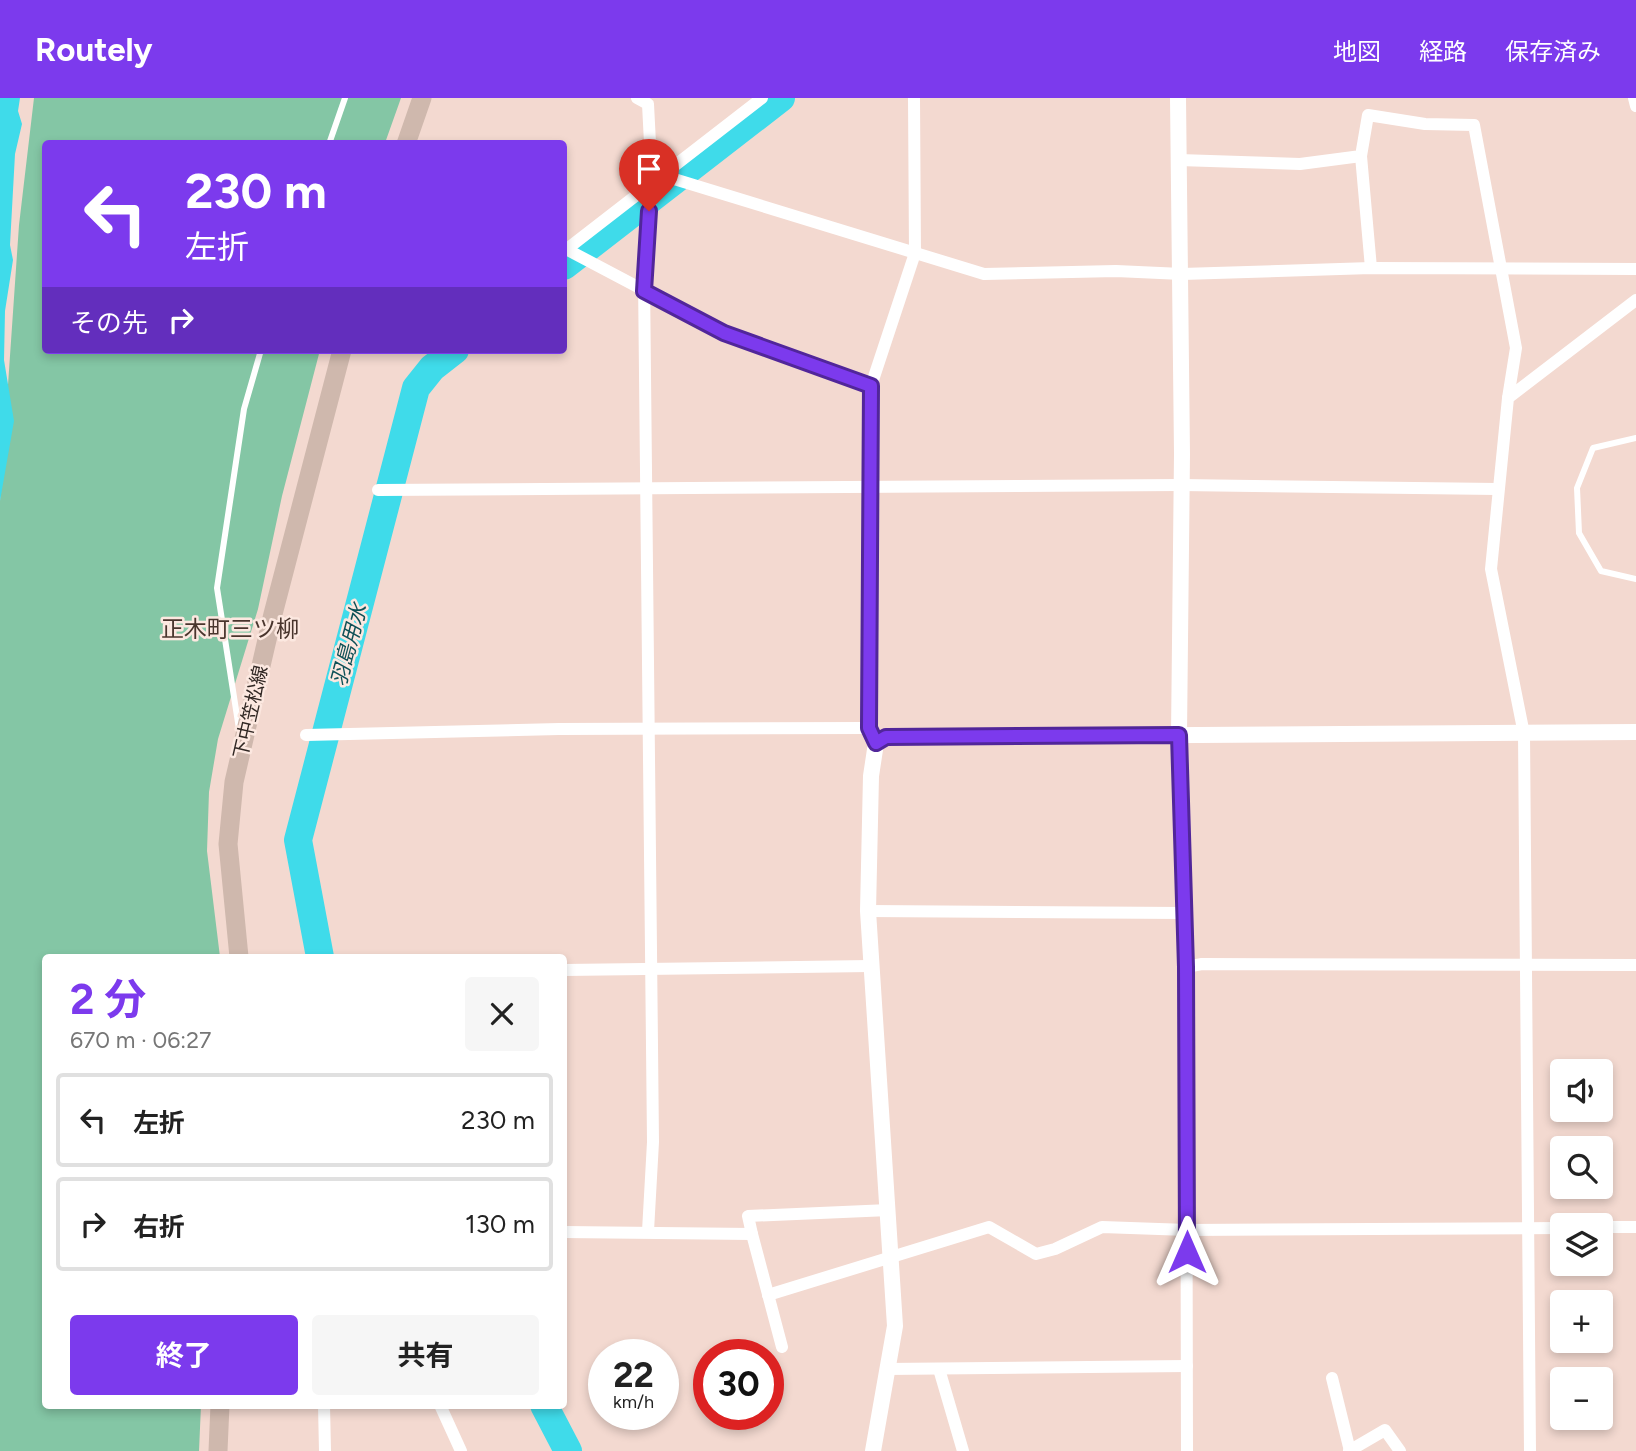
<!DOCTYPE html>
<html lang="ja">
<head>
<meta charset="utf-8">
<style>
	:root { --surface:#fff; --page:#f6f6f6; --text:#222; --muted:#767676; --line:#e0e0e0; --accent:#7c3aed }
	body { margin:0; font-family:Figtree,"Noto Sans JP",sans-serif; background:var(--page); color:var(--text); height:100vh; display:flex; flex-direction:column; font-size:26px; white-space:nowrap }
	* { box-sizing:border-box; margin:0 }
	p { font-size:23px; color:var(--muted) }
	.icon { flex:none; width:38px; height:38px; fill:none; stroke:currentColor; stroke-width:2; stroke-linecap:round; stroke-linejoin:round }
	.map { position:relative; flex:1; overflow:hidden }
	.drawer { position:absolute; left:42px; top:856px; width:525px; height:455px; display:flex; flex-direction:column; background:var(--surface); border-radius:7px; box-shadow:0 4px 10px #0003 }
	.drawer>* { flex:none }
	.guide { position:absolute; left:42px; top:42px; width:525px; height:214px; border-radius:7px; box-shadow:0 4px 10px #0003; background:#7c3aed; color:#fff; overflow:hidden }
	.controls { position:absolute; left:1550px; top:961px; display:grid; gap:14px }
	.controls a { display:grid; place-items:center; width:63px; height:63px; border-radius:7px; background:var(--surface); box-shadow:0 4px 10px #0003; font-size:35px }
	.speed { position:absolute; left:588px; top:1241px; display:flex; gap:14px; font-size:35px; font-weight:700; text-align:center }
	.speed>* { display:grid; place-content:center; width:91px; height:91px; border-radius:50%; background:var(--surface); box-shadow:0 4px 10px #0003; line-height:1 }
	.speed small { font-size:18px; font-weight:400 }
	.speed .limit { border:10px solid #d22; background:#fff; color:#111 }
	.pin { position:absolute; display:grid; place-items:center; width:60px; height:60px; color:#fff; margin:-72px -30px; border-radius:50% 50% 50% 0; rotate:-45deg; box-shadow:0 0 7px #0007 }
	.pin .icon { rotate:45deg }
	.me { position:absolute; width:77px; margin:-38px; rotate:0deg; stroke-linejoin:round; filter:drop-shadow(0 0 5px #0008) }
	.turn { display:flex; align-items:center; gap:24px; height:147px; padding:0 28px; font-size:32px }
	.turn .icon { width:91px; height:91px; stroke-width:2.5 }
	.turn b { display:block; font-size:49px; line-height:60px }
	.then { display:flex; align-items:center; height:66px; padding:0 28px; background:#0003; gap:14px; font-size:26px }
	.round { display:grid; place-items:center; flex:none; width:74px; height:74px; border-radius:7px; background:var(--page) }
	.overview { display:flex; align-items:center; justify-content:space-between; height:119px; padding:0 28px }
	h1 { font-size:42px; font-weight:700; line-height:52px; color:var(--accent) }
	.cta { display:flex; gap:14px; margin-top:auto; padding:14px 28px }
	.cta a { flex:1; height:80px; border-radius:7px; background:var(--accent); color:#fff; font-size:28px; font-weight:700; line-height:80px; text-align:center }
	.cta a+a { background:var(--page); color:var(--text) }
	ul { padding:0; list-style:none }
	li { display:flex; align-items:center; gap:21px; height:94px; margin:0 14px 10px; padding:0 14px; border:4px solid var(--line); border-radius:7px }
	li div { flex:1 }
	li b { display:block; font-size:26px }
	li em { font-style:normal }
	header { display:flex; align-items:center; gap:42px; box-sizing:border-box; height:98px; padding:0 35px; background:var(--accent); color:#fff }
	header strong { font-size:33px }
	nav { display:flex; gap:38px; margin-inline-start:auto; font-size:24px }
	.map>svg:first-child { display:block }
	.green { fill:#84c6a5 }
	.water { fill:#3fdbea }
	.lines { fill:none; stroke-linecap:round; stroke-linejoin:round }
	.river { stroke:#3fdbea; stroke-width:28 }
	.service { stroke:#fff; stroke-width:6 }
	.minor { stroke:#fff; stroke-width:12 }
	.tertiary { stroke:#fff; stroke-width:16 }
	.secondary { stroke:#cfb8ad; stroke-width:19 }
	.route-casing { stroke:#51269a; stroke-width:18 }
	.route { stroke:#7c3aed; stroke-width:12 }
	.labels { text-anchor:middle; stroke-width:5; stroke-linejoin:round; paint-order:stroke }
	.street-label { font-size:19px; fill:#312824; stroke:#fce8e0 }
	.water-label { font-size:21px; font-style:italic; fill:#0f5157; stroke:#fce8e0 }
	.quarter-label { font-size:23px; fill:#49352d; stroke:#fce8e0 }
</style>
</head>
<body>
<header>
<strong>Routely</strong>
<nav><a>地図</a><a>経路</a><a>保存済み</a></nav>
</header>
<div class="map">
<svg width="1636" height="1353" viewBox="0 0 1636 1353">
	<rect width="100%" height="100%" fill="#f3d9d0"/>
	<!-- green -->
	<polygon class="green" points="34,0 401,0 385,45 46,46 46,252 320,252 282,398 258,511 218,641 209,694 207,753 220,859 46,859 46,1307 201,1307 199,1353 0,1353 0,403 19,127"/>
	<!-- water -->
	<polygon class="water" points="0,0 20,0 18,13 22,26 15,56 10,147 13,162 5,213 4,262 14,323 0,403"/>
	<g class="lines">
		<!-- river -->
		<g class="river">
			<polyline points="564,168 781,0"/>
			<polyline points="320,859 298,742 416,290 432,270 455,252"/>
			<polyline points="544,1307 568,1353"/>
		</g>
		<!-- service -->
		<g class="service">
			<polyline points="329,46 345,0"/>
			<polyline points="1636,340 1593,350 1577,390 1579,435 1601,473 1636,481"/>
			<polyline points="239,631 217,490 244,311 261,252"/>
		</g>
		<!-- minor -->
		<g class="minor">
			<polyline points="637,0 648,6 652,84 644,180 653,1044 648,1133"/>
			<polyline points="1634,0 1636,8"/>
			<polyline points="1361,58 1371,170"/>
			<polyline points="1179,62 1300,66 1361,58 1368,17 1425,26 1474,27 1516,250 1508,300"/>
			<polyline points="661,77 984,176 1116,173 1182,176 1371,170 1636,171"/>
			<polyline points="564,150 725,235 871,288"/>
			<polyline points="567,151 762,0"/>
			<polyline points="378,392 1181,387 1497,391"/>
			<polyline points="306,637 559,631 869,630"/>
			<polyline points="1179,637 1186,869 1187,1353"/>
			<polyline points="876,645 869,630 871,288 915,155 914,0"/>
			<polyline points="868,813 1183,815"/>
			<polyline points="1186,869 1202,866 1636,867"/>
			<polyline points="564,872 870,868"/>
			<polyline points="1601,1129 1636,1129"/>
			<polyline points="564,1134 752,1136 748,1118 889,1112"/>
			<polyline points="752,1136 782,1249"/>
			<polyline points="768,1197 989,1129 1036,1156 1055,1151 1102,1129 1187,1132 1563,1130"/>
			<polyline points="886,1271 1187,1268"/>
			<polyline points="939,1271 963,1353"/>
			<polyline points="1332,1280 1350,1353"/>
			<polyline points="324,1307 325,1353"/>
			<polyline points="440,1307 461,1353"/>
			<polyline points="1349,1353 1385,1332 1400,1353"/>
			<polyline points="1530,1353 1524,636 1491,471 1508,300 1636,202"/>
		</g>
		<!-- tertiary -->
		<g class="tertiary">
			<polyline points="1178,0 1182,356 1179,637"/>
			<polyline points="873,1353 895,1228 868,813 871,678 876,645 886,639 1636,634"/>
		</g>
		<!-- secondary -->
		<g class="secondary">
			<polyline points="406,46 422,0"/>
			<polyline points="239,859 228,746 234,684 273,516 342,252"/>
			<polyline points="218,1353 220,1307"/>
		</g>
	</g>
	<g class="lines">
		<defs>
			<polyline id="route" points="649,113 644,193 724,235 871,288 869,630 876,645 886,639 1179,637 1186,869 1187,1154"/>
		</defs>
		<!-- route casing -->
		<use href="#route" class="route-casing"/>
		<!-- route -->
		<use href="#route" class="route"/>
	</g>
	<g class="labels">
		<!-- street labels -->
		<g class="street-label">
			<text transform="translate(250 614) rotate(-77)" y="7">下中笠松線</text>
		</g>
		<!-- water labels -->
		<g class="water-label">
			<text transform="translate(349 547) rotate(-75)" y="7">羽島用水</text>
		</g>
		<!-- quarter labels -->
		<g class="quarter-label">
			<text x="230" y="539">正木町三ツ柳</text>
		</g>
	</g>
</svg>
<div class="controls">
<a><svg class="icon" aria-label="sound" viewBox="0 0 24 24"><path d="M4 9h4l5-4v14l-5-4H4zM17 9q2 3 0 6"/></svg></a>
<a><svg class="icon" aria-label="search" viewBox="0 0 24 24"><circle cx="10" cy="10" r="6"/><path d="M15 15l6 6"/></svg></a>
<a><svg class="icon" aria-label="layers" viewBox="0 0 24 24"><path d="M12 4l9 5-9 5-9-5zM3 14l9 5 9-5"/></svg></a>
<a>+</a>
<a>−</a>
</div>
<div class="speed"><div>22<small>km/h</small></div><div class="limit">30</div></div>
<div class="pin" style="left:649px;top:113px;background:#d93025"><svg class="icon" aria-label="arrive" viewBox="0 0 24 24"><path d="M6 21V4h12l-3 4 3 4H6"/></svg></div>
<svg class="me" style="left:1187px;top:1154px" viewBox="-20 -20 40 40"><path d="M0-17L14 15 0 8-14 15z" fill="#7c3aed" stroke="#fff" stroke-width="4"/></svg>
<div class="guide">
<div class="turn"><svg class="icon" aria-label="left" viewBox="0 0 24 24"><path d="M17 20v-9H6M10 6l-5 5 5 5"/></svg><div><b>230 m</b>左折</div></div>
<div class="then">その先<svg class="icon" aria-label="right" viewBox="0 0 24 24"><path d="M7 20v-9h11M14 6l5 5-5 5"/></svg></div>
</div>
<section class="drawer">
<div class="overview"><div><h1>2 分</h1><p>670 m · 06:27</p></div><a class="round"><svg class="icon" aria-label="close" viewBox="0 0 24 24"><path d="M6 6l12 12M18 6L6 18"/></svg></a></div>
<ul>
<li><svg class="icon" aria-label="left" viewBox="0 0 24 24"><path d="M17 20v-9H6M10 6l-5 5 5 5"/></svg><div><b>左折</b></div><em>230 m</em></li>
<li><svg class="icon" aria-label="right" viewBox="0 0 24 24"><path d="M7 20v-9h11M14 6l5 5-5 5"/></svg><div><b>右折</b></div><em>130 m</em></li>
</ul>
<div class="cta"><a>終了</a><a>共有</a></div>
</section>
</div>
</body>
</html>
